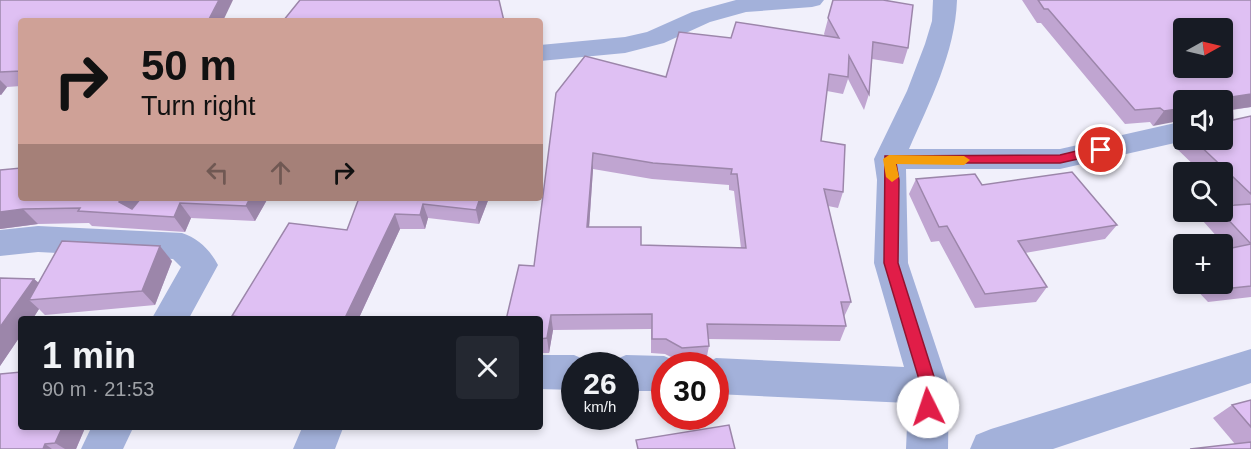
<!DOCTYPE html>
<html lang="en">
<head>
<meta charset="utf-8">
<style>
	:root { --surface:#171b24; --page:#242831; --text:#f1f3f6; --muted:#9ea1a6 }
	body { margin:0; font-family:Helvetica,sans-serif; background:var(--page); color:var(--text); height:100vh; display:flex; flex-direction:column; font-size:22px; white-space:nowrap }
	* { box-sizing:border-box; margin:0 }
	p { font-size:20px; color:var(--muted) }
	.icon { flex:none; width:33px; height:33px; fill:none; stroke:currentColor; stroke-width:2; stroke-linecap:round; stroke-linejoin:round }
	.map { position:relative; flex:1; overflow:hidden }
	.details { position:absolute; left:18px; top:316px; width:525px; height:114px; display:flex; flex-direction:column; background:var(--surface); border-radius:6px; box-shadow:0 3px 9px #0003 }
	.details>* { flex:none }
	.banner { position:absolute; left:18px; top:18px; width:525px; height:183px; border-radius:6px; box-shadow:0 3px 9px #0003; background:#cfa197; color:#111; overflow:hidden }
	.needle { width:39px; rotate:82deg }
	.controls { position:absolute; left:1173px; top:18px; display:grid; gap:12px }
	.controls a { display:grid; place-items:center; width:60px; height:60px; border-radius:6px; background:var(--surface); box-shadow:0 3px 9px #0003; font-size:30px }
	.speed { position:absolute; left:561px; top:352px; display:flex; gap:12px; font-size:30px; font-weight:700; text-align:center }
	.speed>* { display:grid; place-content:center; width:78px; height:78px; border-radius:50%; background:var(--surface); box-shadow:0 3px 9px #0003; line-height:1 }
	.speed small { font-size:15px; font-weight:400 }
	.speed .limit { border:9px solid #d22; background:#fff; color:#111 }
	.pin { position:absolute; display:grid; place-items:center; width:51px; height:51px; color:#fff; margin:-26px; border:3px solid #fff; border-radius:50%; box-shadow:0 2px 6px #0007 }
	.me { position:absolute; width:66px; margin:-33px; rotate:356deg; stroke-linejoin:round; filter:drop-shadow(0 0 4px #0008) }
	.turn { display:flex; align-items:center; gap:21px; height:126px; padding:0 24px; font-size:27px }
	.turn .icon { width:78px; height:78px; stroke-width:2.5 }
	.turn b { display:block; font-size:42px; line-height:51px }
	.lanes { display:flex; align-items:center; height:57px; padding:0 24px; background:#0003; justify-content:center; gap:30px; direction:ltr }
	.lanes .off { opacity:.35 }
	.round { display:grid; place-items:center; flex:none; width:63px; height:63px; border-radius:6px; background:var(--page) }
	.head { display:flex; align-items:center; justify-content:space-between; height:102px; padding:0 24px }
	h1 { font-size:36px; font-weight:800; line-height:45px }
	.map>svg:first-child { display:block }
	.lines { fill:none; stroke-linecap:round; stroke-linejoin:round }
	.minor { fill:#a3b1da; fill-rule:evenodd }
	.wall { fill:#c0a5d1; fill-rule:evenodd }
	.shaded-wall { fill:#9c86aa }
	.building { fill:#dfc0f3; stroke:#9c86aa; stroke-width:1.5; fill-rule:evenodd }
	.route { fill:#e11d48; stroke:#92132f; stroke-width:1.5 }
	.slow { fill:#f59e0b }
</style>
</head>
<body>
<div class="map">
<svg width="1251" height="449" viewBox="0 0 1251 449">
	<rect width="100%" height="100%" fill="#f1f0fb"/>
	<g class="lines">
		<!-- minor -->
		<g class="minor">
			<polygon points="736,0 824,0 820,5 812,7 746,12 710,22 664,43 625,53 540,61 540,45 625,37 647,32 692,12"/>
			<path d="M933,0H957C955,53 930,101 909,149H1060L1184,121V140H1188L1060,169H906L908,263L949,386L948,449H906L908,403L716,394V366H701L716,358L904,367L874,263L877,180L874,159L907,91L925,44L932,21Z"/>
			<path d="M38,226L182,233C198,238 210,250 218,265L188,320H151L181,267L173,259L38,252L0,256V230Z"/>
			<polygon points="1251,349 1251,383 1053,449 970,449 976,435 991,429"/>
			<polygon points="540,355 574,355 588,361 590,366 574,366 574,390 540,389"/>
			<polygon points="626,355 664,356 678,362 680,366 664,366 664,391 626,391 626,366 610,366 612,361"/>
			<polygon points="91,428 133,428 123,449 81,449"/>
			<polygon points="302,428 343,428 335,449 293,449"/>
		</g>
	</g>
	<!-- wall -->
	<g class="wall">
		<polygon points="0,0 21,21 21,86 7,87 1,95 0,95"/>
		<path d="M833,0L908,48L903,64L872,59L869,94L864,110L848,79L843,94L827,91L821,141L843,192L838,208L828,206L851,302L844,317L846,326L840,341L708,339L709,346L706,361L681,362L665,354L651,353V329L553,330L549,353H540V320L534,266L556,93L666,77L731,38L825,36L824,34ZM593,169L652,179L729,185V190L734,191L741,248L641,245L589,227Z"/>
		<polygon points="1022,0 1251,0 1251,107 1232,110 1233,120 1251,116 1251,297 1208,302 1191,284 1222,284 1228,249 1203,221 1212,212 1222,212 1234,205 1222,193 1222,172 1201,172 1174,146 1184,133 1184,140 1222,140 1222,100 1184,100 1153,126 1150,122 1125,124 1041,23 1037,23"/>
		<polygon points="21,168 139,201 268,198 255,221 191,218 185,232 92,226 89,223 38,224 0,229"/>
		<polygon points="916,179 982,185 1117,225 1105,239 1025,253 1047,287 1036,302 975,308 939,241 931,242 909,194"/>
		<polygon points="359,198 489,198 479,224 428,218 425,229 400,229 358,320 234,320 232,316 347,230"/>
		<polygon points="172,261 155,305 45,315 39,309 32,320 21,320 21,335 0,366 0,278 34,279 39,283"/>
		<polygon points="1184,264 1184,275 1179,269"/>
		<polygon points="1251,400 1251,449 1235,444 1213,418 1232,405"/>
		<polygon points="21,428 85,428 76,449 0,449"/>
	</g>
	<!-- shaded-wall -->
	<g class="shaded-wall">
		<polygon points="219,0 233,0 223,21 208,21"/>
		<polygon points="0,80 7,87 1,95 0,94"/>
		<polygon points="1251,94 1251,107 1222,111 1232,97"/>
		<polygon points="1184,108 1184,120 1153,126 1164,111"/>
		<polygon points="593,153 593,169 588,243 587,227"/>
		<polygon points="121,198 140,198 133,214 119,202"/>
		<polygon points="250,198 268,198 255,221 246,206"/>
		<polygon points="480,198 489,198 479,224 476,210"/>
		<polygon points="180,203 191,218 185,232 174,217"/>
		<polygon points="423,204 428,218 425,229 420,215"/>
		<polygon points="23,209 38,224 0,229 0,212"/>
		<polygon points="395,214 400,229 358,320 344,320"/>
		<polygon points="160,246 172,261 155,305 142,291"/>
		<polygon points="34,279 50,293 29,300 39,309 32,320 21,320 21,335 0,366 0,327"/>
		<polygon points="551,315 553,330 549,353 547,338"/>
		<polygon points="62,428 85,428 76,449 65,449 55,443"/>
		<polygon points="45,444 52,449 43,449"/>
	</g>
	<!-- building -->
	<g class="building">
		<polygon points="0,0 219,0 208,21 21,21 21,71 0,72"/>
		<polygon points="300,0 499,0 504,21 283,21"/>
		<path d="M833,0H883L913,5L908,48L873,42L869,94L849,56L848,77L829,74L821,141L845,145L843,192L824,189L851,302H841L846,326L707,324L709,346L682,348L666,339H652V314L551,315L547,338L540,339V320H506L519,265L534,266L556,93L585,56L666,77L679,32L731,38L736,22L839,38L828,18ZM593,153L653,163L732,169L731,174H737L746,248L641,245V227H587Z"/>
		<path d="M1038,0H1251V94L1232,97L1233,120L1251,116V194L1194,140H1222V100H1184V108L1164,111L1160,108L1135,110L1048,9H1044ZM1184,28H1222V68H1184Z"/>
		<polygon points="21,168 21,198 121,198 119,202 132,209 141,198 250,198 246,206 180,203 174,217 78,211 80,208 23,209 0,212 0,170"/>
		<polygon points="1072,172 1117,225 1018,241 1047,287 985,294 947,226 939,227 916,179 975,174 982,185"/>
		<polygon points="359,198 480,198 476,210 423,204 420,215 395,214 344,320 263,320 232,316 289,223 347,230"/>
		<polygon points="1251,204 1251,244 1221,212 1222,212 1222,206"/>
		<polygon points="62,241 160,246 142,291 29,300"/>
		<polygon points="1251,244 1251,286 1223,289 1218,284 1222,284 1222,250"/>
		<polygon points="0,278 34,279 0,327"/>
		<polygon points="21,372 21,428 62,428 55,443 45,444 43,449 0,449 0,374"/>
		<polygon points="1251,400 1251,427 1232,405"/>
		<polygon points="729,425 735,449 638,449 636,440"/>
		<polygon points="1251,442 1251,449 1190,449"/>
	</g>
	<!-- route -->
	<polygon class="route" points="1101,145 1107,150 1105,153 1060,163 896,163 899,180 898,263 937,386 934,413 928,415 922,413 920,407 921,386 884,263 885,156 1060,155"/>
	<!-- slow -->
	<polygon class="slow" points="889,155 964,156 970,160 964,165 896,164 899,177 892,182 886,177 883,159"/>
</svg>
<div class="controls">
<a><svg class="needle" viewBox="-14 -14 28 28"><path d="M0-13l5 13h-10z" fill="#e53935"/><path d="M0 13l5-13h-10z" fill="#9ea1a6"/></svg></a>
<a><svg class="icon" aria-label="sound" viewBox="0 0 24 24"><path d="M4 9h4l5-4v14l-5-4H4zM17 9q2 3 0 6"/></svg></a>
<a><svg class="icon" aria-label="search" viewBox="0 0 24 24"><circle cx="10" cy="10" r="6"/><path d="M15 15l6 6"/></svg></a>
<a>+</a>
</div>
<div class="speed"><div>26<small>km/h</small></div><div class="limit">30</div></div>
<div class="pin" style="left:1101px;top:150px;background:#d93025"><svg class="icon" aria-label="arrive" viewBox="0 0 24 24"><path d="M6 21V4h12l-3 4 3 4H6"/></svg></div>
<svg class="me" style="left:928px;top:407px" viewBox="-20 -20 40 40"><circle r="19" fill="#fff"/><path d="M0-13L10 11 0 6-10 11z" fill="#e11d48"/></svg>
<div class="banner">
<div class="turn"><svg class="icon" aria-label="right" viewBox="0 0 24 24"><path d="M7 20v-9h11M14 6l5 5-5 5"/></svg><div><b>50 m</b>Turn right</div></div>
<div class="lanes"><svg class="icon off" aria-label="left" viewBox="0 0 24 24"><path d="M17 20v-9H6M10 6l-5 5 5 5"/></svg><svg class="icon off" aria-label="ahead" viewBox="0 0 24 24"><path d="M12 20V5M6 11l6-6 6 6"/></svg><svg class="icon" aria-label="right" viewBox="0 0 24 24"><path d="M7 20v-9h11M14 6l5 5-5 5"/></svg></div>
</div>
<section class="details">
<div class="head"><div><h1>1 min</h1><p>90 m · 21:53</p></div><a class="round"><svg class="icon" aria-label="close" viewBox="0 0 24 24"><path d="M6 6l12 12M18 6L6 18"/></svg></a></div>
</section>
</div>
</body>
</html>
